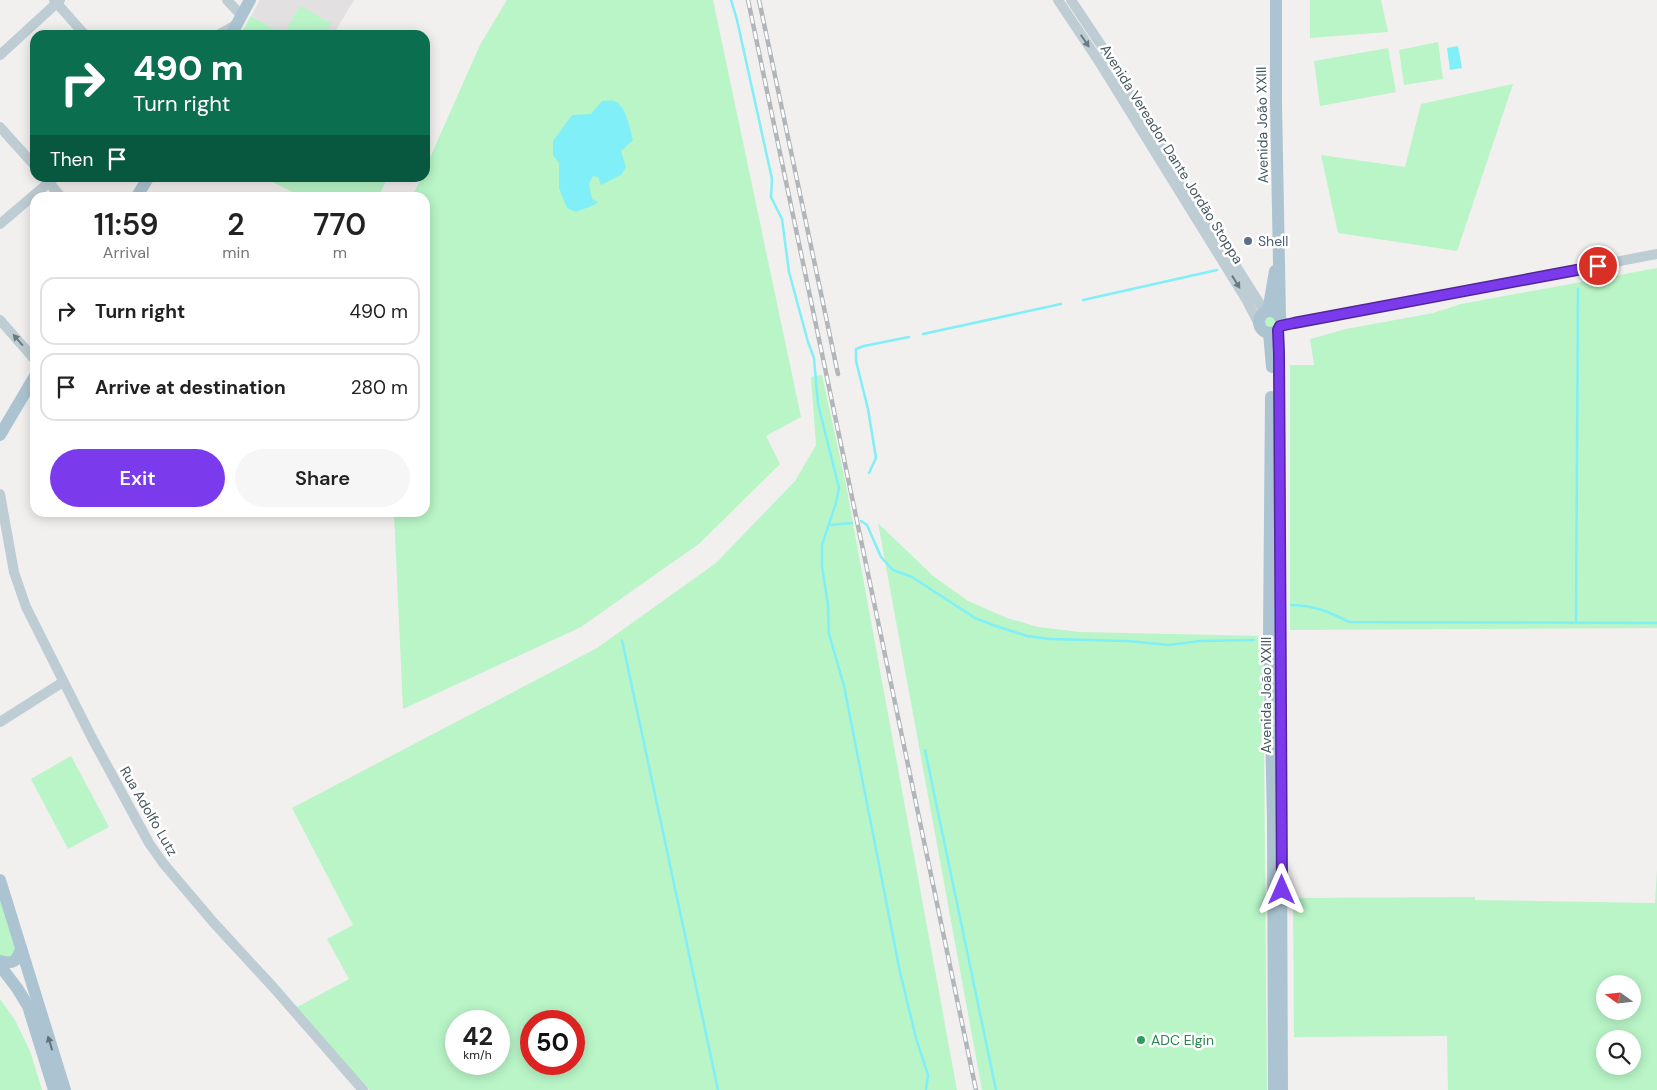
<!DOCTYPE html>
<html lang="en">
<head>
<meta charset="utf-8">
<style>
	:root { --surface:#fff; --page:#f6f6f6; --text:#222; --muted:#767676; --line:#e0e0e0; --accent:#7c3aed }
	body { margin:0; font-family:"DM Sans",sans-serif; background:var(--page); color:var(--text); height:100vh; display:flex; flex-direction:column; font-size:19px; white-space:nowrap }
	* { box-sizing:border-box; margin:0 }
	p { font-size:16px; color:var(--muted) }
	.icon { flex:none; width:28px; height:28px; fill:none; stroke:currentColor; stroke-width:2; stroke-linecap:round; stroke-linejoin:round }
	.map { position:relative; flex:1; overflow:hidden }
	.details { position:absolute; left:30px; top:192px; width:400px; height:325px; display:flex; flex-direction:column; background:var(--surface); border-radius:15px; box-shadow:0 2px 12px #0003 }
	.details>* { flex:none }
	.banner { position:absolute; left:30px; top:30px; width:400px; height:152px; border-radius:15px; box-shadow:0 2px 12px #0003; background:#0b6e4f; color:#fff; overflow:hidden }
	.needle { width:32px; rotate:285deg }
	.fabs { position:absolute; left:1596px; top:975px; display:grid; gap:10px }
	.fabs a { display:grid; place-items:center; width:45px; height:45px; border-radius:50%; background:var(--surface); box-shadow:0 2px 12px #0003; font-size:25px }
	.speed { position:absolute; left:445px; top:1010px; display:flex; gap:10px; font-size:25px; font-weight:700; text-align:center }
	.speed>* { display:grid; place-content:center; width:65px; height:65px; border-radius:50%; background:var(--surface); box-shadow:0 2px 12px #0003; line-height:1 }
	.speed small { font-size:12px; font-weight:400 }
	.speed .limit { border:8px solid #d22; background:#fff; color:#111 }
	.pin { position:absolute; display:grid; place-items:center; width:42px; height:42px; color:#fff; margin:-21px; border:2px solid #fff; border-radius:50%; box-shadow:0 1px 5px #0007 }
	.me { position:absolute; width:55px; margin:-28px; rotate:0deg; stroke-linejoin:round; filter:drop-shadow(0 0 4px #0008) }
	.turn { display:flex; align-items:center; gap:18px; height:105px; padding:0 20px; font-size:22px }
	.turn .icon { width:65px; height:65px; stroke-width:2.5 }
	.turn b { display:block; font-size:35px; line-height:42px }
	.then { display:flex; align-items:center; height:48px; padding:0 20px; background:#0003; gap:10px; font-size:19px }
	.eta { display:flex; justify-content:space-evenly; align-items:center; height:85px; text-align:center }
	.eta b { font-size:30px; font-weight:600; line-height:35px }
	.button { display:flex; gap:10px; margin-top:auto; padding:10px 20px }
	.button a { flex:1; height:58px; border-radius:30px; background:var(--accent); color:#fff; font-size:20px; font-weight:600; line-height:58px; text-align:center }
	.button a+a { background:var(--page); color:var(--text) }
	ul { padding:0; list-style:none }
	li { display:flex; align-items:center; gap:15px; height:68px; margin:0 10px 8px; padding:0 10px; border:2px solid var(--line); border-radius:15px }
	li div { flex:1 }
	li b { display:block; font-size:19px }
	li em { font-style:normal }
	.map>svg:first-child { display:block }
	.education { fill:#e3e0e2 }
	.green { fill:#b9f5c7; fill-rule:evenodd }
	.water { fill:#80eff7 }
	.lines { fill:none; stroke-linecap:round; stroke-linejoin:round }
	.stream { stroke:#80eff7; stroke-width:2.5 }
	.minor { stroke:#becdd3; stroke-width:10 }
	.major { stroke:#acc4d1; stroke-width:12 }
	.rail-casing { stroke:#b1b6bb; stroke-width:4.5 }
	.rail { stroke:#fff; stroke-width:2.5; stroke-dasharray:8; stroke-linecap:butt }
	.oneway { fill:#697a82 }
	.oneway2 { fill:#5f727c }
	.route-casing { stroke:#51269a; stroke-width:12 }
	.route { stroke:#7c3aed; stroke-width:9 }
	.service-dot { fill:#5c6f8a; stroke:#fff; stroke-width:2 }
	.leisure-dot { fill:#2e9e5b; stroke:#fff; stroke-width:2 }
	.labels { text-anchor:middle; stroke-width:5; stroke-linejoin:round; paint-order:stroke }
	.street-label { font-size:14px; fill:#45575f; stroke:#fff }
	.service-label { font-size:14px; fill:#4e5e75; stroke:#fff; text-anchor:start }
	.leisure-label { font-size:14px; fill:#27864d; stroke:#fff; text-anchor:start }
</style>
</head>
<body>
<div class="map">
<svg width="1657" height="1090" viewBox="0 0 1657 1090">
	<rect width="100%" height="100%" fill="#f2efef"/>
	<!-- education -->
	<polygon class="education" points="260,0 354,0 333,35 285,35 251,16"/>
	<!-- green -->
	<g class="green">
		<polygon points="507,0 713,0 801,417 766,436 780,464 700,543 581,627 403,709 394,513 425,512 425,198 412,197 421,178 425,178 425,169 480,45"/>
		<polygon points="1310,0 1381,0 1388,32 1310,38"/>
		<polygon points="300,6 331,23 324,35 299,35 287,28"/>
		<polygon points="251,16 285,35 240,35"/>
		<polygon points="1438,42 1443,79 1404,85 1399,50"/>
		<polygon points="1388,48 1396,92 1320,106 1314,61"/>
		<polygon points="1513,84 1457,251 1338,233 1321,155 1405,167 1421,104"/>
		<polygon points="264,178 387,178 378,198 303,197"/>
		<polygon points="1657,268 1657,628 1290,630 1290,365 1314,365 1310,339 1346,329 1433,313 1461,304"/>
		<circle cx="1269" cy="321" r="7"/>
		<path d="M822,375L846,485L957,1090H369L297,1007L349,979L327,939L353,925L292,808L597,648L716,563L795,481L816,445L811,377ZM456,1021H499V1064H456ZM531,1021H574V1064H531Z"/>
		<polygon points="878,523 932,575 968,601 1007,618 1038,627 1080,632 1263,636 1267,1090 982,1090"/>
		<polygon points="71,756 109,827 68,849 31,779"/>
		<path d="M1657,869V1090H1448L1447,1036L1294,1037L1293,898L1475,897V900L1655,903ZM1605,984H1632V1011H1605ZM1605,1039H1632V1066H1605Z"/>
		<polygon points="0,899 16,950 12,958 0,956"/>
		<polygon points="0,999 15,1020 30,1051 42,1090 0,1090"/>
	</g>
	<!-- water -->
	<g class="water">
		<polygon points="1458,46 1462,68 1450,70 1447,48"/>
		<path d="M602,101C606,101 611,100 614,101C626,105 630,129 633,140L621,151L626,167L621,175L601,185L598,177L593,176L589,184L592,199L598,202C592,207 584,208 576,212L567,208L559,188V163L553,155V141L572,115L591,114Z"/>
	</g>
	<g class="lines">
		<!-- stream -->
		<g class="stream">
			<polyline points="731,0 737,20 772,179 771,197 782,219 789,272 808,342 814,358 818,404 839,488 836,503 822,545 822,566 828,605 829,634 844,686 900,972 916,1038 928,1075 926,1090"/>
			<polyline points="1083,300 1217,270"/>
			<polyline points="923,334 1061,304"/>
			<polyline points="869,473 876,458 868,409 856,361 856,349 864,346 909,337"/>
			<polyline points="861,521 867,525 881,557 893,570 912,577 975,618 993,625 1027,636 1050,639 1128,641 1169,645 1201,641 1254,640"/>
			<polyline points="829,525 852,523"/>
			<path d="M1291,605C1317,606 1327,611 1349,622L1657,623"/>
			<polyline points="1576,622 1578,289"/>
			<polyline points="622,640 718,1090"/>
			<polyline points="925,750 996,1090"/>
		</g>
		<!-- minor -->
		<g class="minor">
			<polyline points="54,0 85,35"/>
			<polyline points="227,0 241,15"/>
			<polyline points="1058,0 1100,63 1246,299 1260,326"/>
			<polyline points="1071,0 1101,45 1194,200 1265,312"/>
			<polyline points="218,35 237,24"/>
			<polyline points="0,55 60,0"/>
			<polyline points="0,127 35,166"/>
			<polyline points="45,178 62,198"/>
			<polyline points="0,224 54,178"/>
			<polyline points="0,320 35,360"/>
			<polyline points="1280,326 1657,254"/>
			<polyline points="0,494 14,572 26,607 92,738 149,843 163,863 214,923 273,987 363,1090"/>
			<polyline points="0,722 63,682"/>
		</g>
		<!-- major -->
		<g class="major">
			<polyline points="1276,0 1276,103 1280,317"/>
			<polyline points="231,35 250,0"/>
			<polyline points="136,198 148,178"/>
			<polyline points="1268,311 1275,271"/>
			<circle cx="1270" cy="322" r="11"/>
			<polyline points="1278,330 1279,354 1282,1090"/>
			<polyline points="1269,333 1272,367"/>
			<polyline points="1271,397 1269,634 1273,819 1274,1090"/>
			<polyline points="0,435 35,376"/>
			<polyline points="0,880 65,1090"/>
			<path d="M0,961C13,965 17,961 21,949"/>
			<polyline points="0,966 17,988 28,1006 54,1090"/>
		</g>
		<defs>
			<g id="rail">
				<polyline points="748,0 976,1090"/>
				<polyline points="759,0 838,374"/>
			</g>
		</defs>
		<!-- rail casing -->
		<use href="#rail" class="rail-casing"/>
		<!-- rail -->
		<use href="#rail" class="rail"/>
	</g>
	<!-- one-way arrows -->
	<defs><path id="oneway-solid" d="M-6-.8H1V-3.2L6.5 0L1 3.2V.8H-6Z" transform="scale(1.25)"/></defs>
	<g class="oneway">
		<use href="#oneway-solid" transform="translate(1085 41) rotate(56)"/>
		<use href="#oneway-solid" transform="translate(1236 282) rotate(58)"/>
		<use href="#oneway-solid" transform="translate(18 340) rotate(-131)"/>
	</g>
	<use class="oneway2" href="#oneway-solid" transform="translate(50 1043) rotate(-107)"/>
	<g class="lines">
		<defs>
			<polyline id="route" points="1282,890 1279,354 1278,330 1280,326 1294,323 1598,266"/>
		</defs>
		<!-- route casing -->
		<use href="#route" class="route-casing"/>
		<!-- route -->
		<use href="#route" class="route"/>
	</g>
	<!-- markers -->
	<circle class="service-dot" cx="1248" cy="241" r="5"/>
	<circle class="leisure-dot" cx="1141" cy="1040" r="5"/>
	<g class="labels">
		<!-- street labels -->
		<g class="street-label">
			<text transform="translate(1262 125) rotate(-91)" y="5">Avenida João XXIII</text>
			<text transform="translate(1172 154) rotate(58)" y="5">Avenida Vereador Dante Jordão Stoppa</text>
			<text transform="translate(1266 695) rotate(-90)" y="5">Avenida João XXIII</text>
			<text transform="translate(149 811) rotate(60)" y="5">Rua Adolfo Lutz</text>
		</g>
		<!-- service labels -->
		<g class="service-label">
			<text x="1258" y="246">Shell</text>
		</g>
		<!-- leisure labels -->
		<g class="leisure-label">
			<text x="1151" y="1045">ADC Elgin</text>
		</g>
	</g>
</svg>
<div class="fabs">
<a><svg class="needle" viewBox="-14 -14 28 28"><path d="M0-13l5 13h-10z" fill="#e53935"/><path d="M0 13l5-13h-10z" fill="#767676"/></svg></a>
<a><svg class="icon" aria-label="search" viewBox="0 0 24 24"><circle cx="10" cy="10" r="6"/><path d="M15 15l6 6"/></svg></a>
</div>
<div class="speed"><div>42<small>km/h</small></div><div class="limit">50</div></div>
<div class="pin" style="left:1598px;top:266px;background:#d93025"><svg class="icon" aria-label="arrive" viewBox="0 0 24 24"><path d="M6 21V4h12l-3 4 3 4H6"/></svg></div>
<svg class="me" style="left:1282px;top:890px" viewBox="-20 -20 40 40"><path d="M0-17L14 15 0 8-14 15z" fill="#7c3aed" stroke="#fff" stroke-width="4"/></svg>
<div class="banner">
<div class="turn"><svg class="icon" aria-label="right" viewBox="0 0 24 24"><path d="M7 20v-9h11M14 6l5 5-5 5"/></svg><div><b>490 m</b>Turn right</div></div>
<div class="then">Then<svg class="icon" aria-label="arrive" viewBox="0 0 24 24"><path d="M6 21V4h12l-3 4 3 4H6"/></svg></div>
</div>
<section class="details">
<div class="eta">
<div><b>11:59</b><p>Arrival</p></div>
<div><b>2</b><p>min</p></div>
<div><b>770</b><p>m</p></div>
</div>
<ul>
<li><svg class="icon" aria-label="right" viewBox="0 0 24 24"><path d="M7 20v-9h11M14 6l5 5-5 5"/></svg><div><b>Turn right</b></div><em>490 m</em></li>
<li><svg class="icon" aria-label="arrive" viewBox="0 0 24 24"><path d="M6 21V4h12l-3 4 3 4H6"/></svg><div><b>Arrive at destination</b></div><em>280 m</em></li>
</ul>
<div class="button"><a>Exit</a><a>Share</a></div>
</section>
</div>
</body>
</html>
